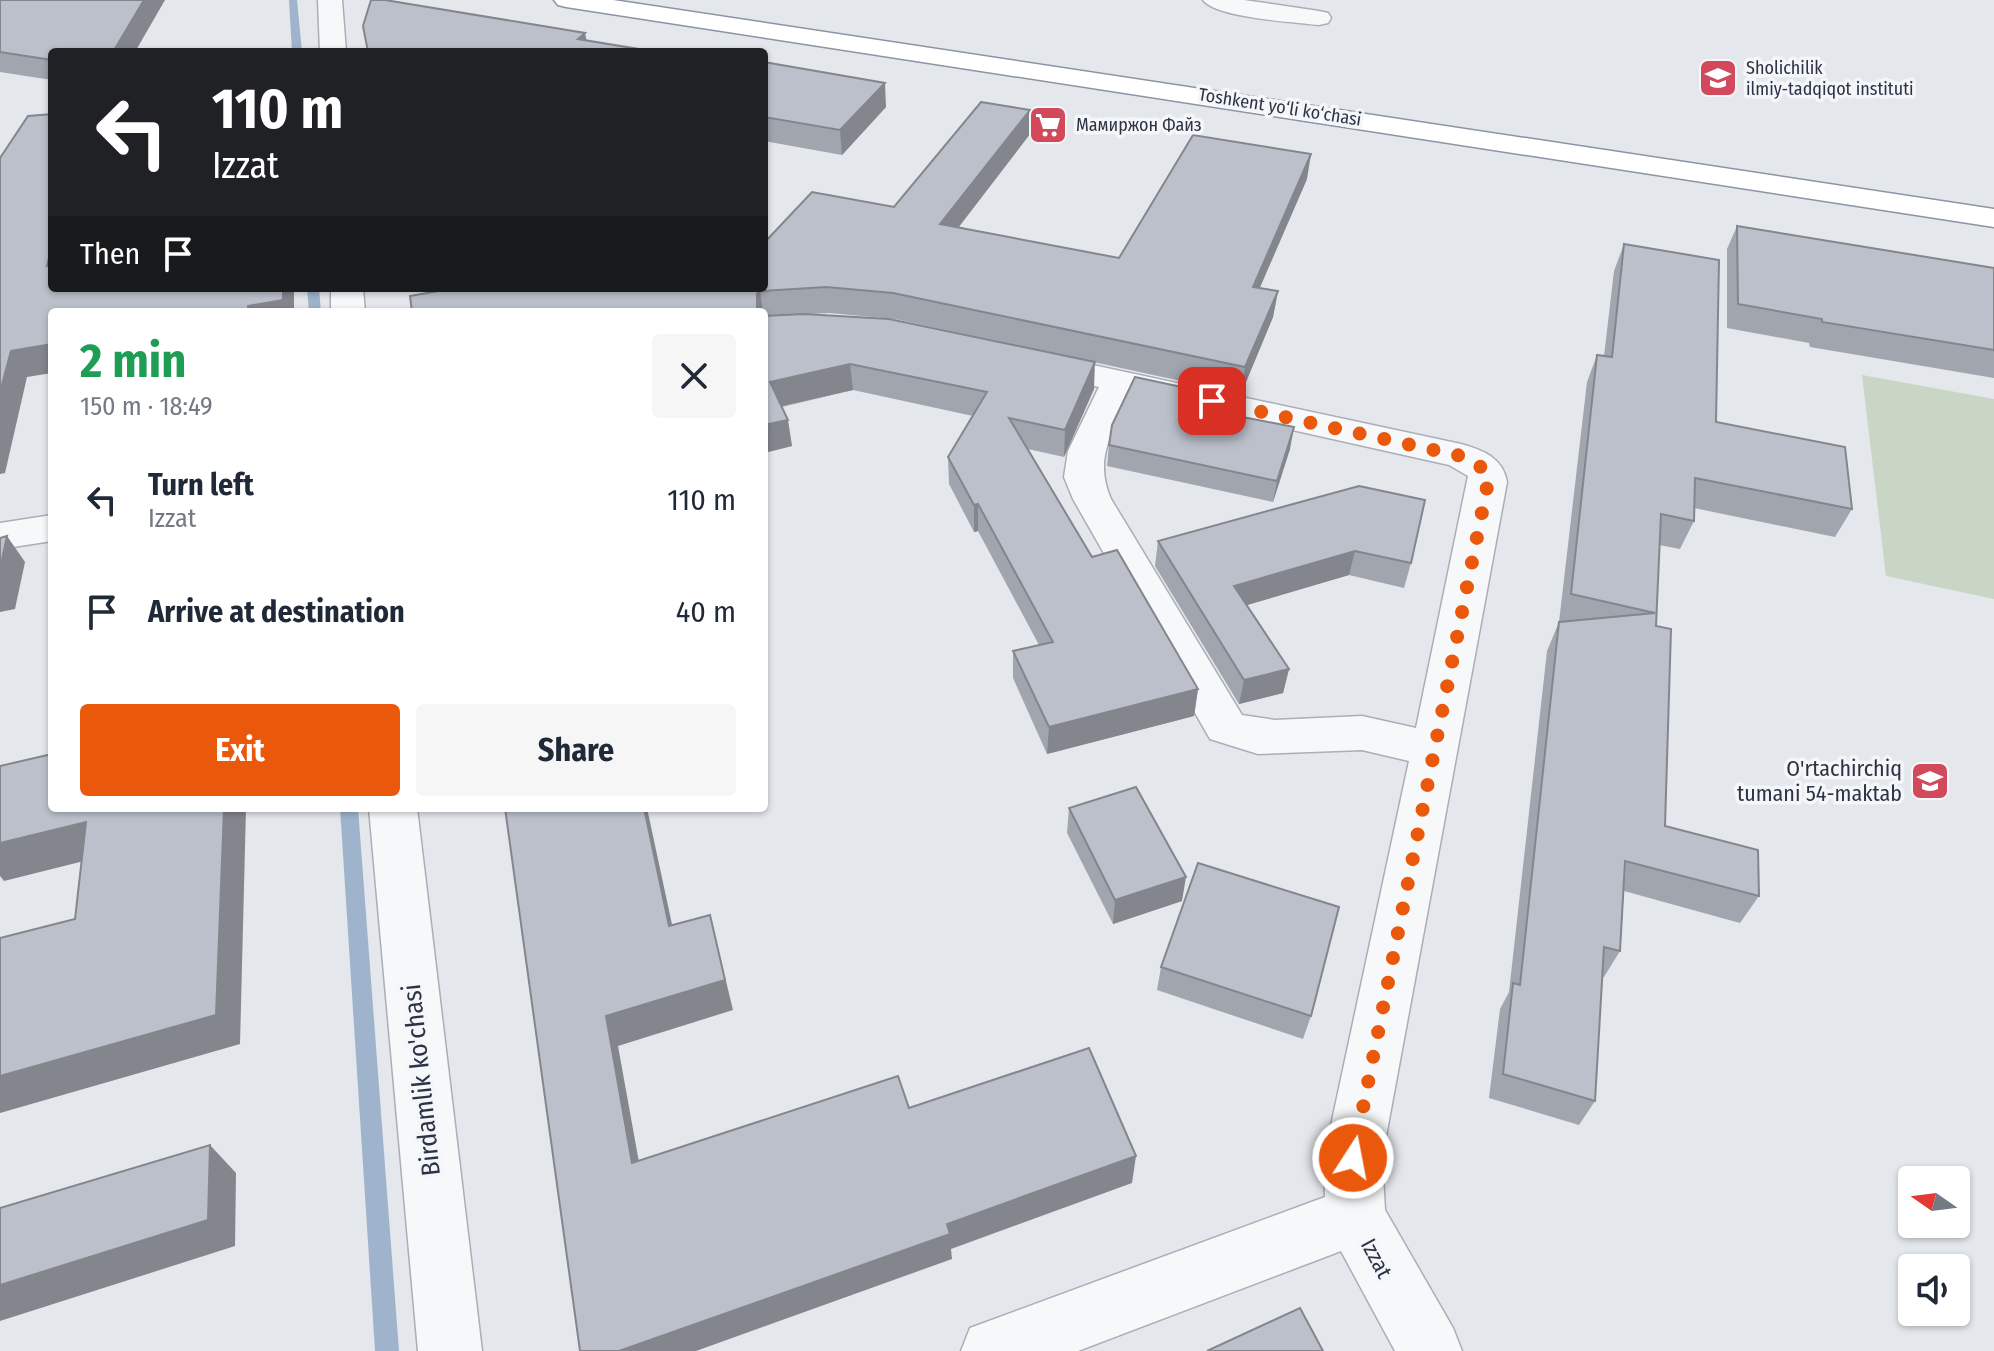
<!DOCTYPE html>
<html lang="en">
<head>
<meta charset="utf-8">
<style>
	:root { --surface:#fff; --page:#f6f6f7; --text:#1f2937; --muted:#747a83; --accent:#ea580c }
	body { margin:0; font-family:"Fira Sans Condensed",sans-serif; background:var(--page); color:var(--text); height:100vh; display:flex; flex-direction:column; font-size:30px; white-space:nowrap }
	* { box-sizing:border-box; margin:0 }
	p { font-size:26px; color:var(--muted) }
	.icon { flex:none; width:44px; height:44px; fill:none; stroke:currentColor; stroke-width:2; stroke-linecap:round; stroke-linejoin:round }
	.map { position:relative; flex:1; overflow:hidden }
	.panel { position:absolute; left:48px; top:308px; width:720px; height:504px; display:flex; flex-direction:column; background:var(--surface); border-radius:8px; box-shadow:0 2px 6px #0004 }
	.panel>* { flex:none }
	.top-card { position:absolute; left:48px; top:48px; width:720px; height:244px; border-radius:8px; box-shadow:0 2px 6px #0004; background:#202124; color:#fff; overflow:hidden }
	.needle { width:52px; rotate:284deg }
	.controls { position:absolute; left:1898px; top:1166px; display:grid; gap:16px }
	.controls a { display:grid; place-items:center; width:72px; height:72px; border-radius:8px; background:var(--surface); box-shadow:0 2px 6px #0004; font-size:40px }
	.pin { position:absolute; display:grid; place-items:center; width:68px; height:68px; color:#fff; margin:-34px; border-radius:16px; box-shadow:0 4px 12px #0006 }
	.me { position:absolute; width:88px; margin:-44px; rotate:11deg; stroke-linejoin:round; filter:drop-shadow(0 0 6px #0008) }
	.turn { display:flex; align-items:center; gap:28px; height:168px; padding:0 32px; font-size:36px }
	.turn .icon { width:104px; height:104px; stroke-width:2.5 }
	.turn b { display:block; font-size:56px; line-height:68px }
	.then { display:flex; align-items:center; height:76px; padding:0 32px; background:#0003; gap:16px; font-size:30px }
	.round { display:grid; place-items:center; flex:none; width:84px; height:84px; border-radius:8px; background:var(--page) }
	.headline { display:flex; align-items:center; justify-content:space-between; height:136px; padding:0 32px }
	h1 { font-size:48px; font-weight:700; line-height:60px; color:#1e9e55 }
	.primary-button { display:flex; gap:16px; margin-top:auto; padding:16px 32px }
	.primary-button a { flex:1; height:92px; border-radius:8px; background:var(--accent); color:#fff; font-size:32px; font-weight:700; line-height:92px; text-align:center }
	.primary-button a+a { background:var(--page); color:var(--text) }
	ul { padding:0; list-style:none }
	li { display:flex; align-items:center; gap:24px; height:112px; padding:0 32px }
	li div { flex:1 }
	li b { display:block; font-size:30px }
	li em { font-style:normal }
	.map>svg:first-child { display:block }
	.green { fill:#c9d6c5 }
	.lines { fill:none; stroke-linecap:round; stroke-linejoin:round }
	.stream { fill:#9fb4cc; fill-rule:evenodd }
	.minor-casing { stroke:#a9aeb7; stroke-width:3 }
	.highway-casing { stroke:#8b94a3; stroke-width:3 }
	.minor { fill:#f7f8fa; fill-rule:evenodd }
	.highway { fill:#fff; fill-rule:evenodd }
	.wall { fill:#a1a5ae }
	.shaded-wall { fill:#83868d }
	.building { fill:#bbc0ca; stroke:#83868d; stroke-width:2 }
	.route { stroke:#ea580c; stroke-width:14; stroke-dasharray:0 25.2 }
	.labels { text-anchor:middle; stroke-width:7; stroke-linejoin:round; paint-order:stroke }
	.far-poi-label { font-size:18px; fill:#2b3445; stroke:#f4f6f9; text-anchor:start }
	.far-street-label { font-size:18px; fill:#2b3445; stroke:#f4f6f9 }
	.poi-label { font-size:22px; fill:#2b3445; stroke:#f4f6f9; text-anchor:end }
	.street-label { font-size:22px; fill:#2b3445; stroke:#f4f6f9 }
	.near-street-label { font-size:26px; fill:#2b3445; stroke:#f4f6f9 }
</style>
</head>
<body>
<div class="map">
<svg width="1994" height="1351" viewBox="0 0 1994 1351">
	<rect width="100%" height="100%" fill="#e4e7ec"/>
	<!-- green -->
	<polygon class="green" points="1862,375 1994,399 1994,599 1886,576"/>
	<g class="lines">
		<!-- stream -->
		<g class="stream">
			<polygon points="289,0 297,0 302,52 292,52"/>
			<polygon points="307,288 319,288 321,312 309,312"/>
			<polygon points="340,808 358,808 399,1351 375,1351"/>
		</g>
		<defs>
			<g id="minor">
				<polygon points="318,0 342,0 346,52 320,52"/>
				<path d="M1203,0H1244L1319,11L1328,13L1331,18L1328,23L1319,25C1295,22 1216,18 1203,0Z"/>
				<polygon points="331,288 363,288 365,312 331,312"/>
				<path d="M1037,353L1461,444C1483,450 1503,458 1507,482L1382,1158L1385,1210L1453,1328L1462,1351H1395L1341,1251L1078,1351H961L970,1328L1325,1197L1324,1158L1409,761L1362,750L1258,754L1210,739L1073,499L1064,477L1068,451L1099,387L1025,370L1020,363L1025,356ZM1131,394L1449,465L1468,476L1416,728L1362,716L1275,720L1242,715L1111,499C1093,457 1113,433 1131,394Z"/>
				<polygon points="52,515 52,541 0,549 0,523"/>
				<polygon points="369,808 417,808 482,1351 418,1351"/>
			</g>
			<polygon id="highway" points="554,0 613,0 1994,209 1994,227 566,7 558,5"/>
		</defs>
		<!-- minor casing -->
		<use href="#minor" class="minor-casing"/>
		<!-- highway casing -->
		<use href="#highway" class="highway-casing"/>
		<!-- minor -->
		<use href="#minor" class="minor"/>
		<!-- highway -->
		<use href="#highway" class="highway"/>
	</g>
	<!-- wall -->
	<g class="wall">
		<polygon points="0,0 165,0 52,52 52,80 0,72"/>
		<polygon points="764,62 886,107 842,155 764,141"/>
		<polygon points="1030,110 1030,134 958,228 1119,258 1307,179 1259,288 1278,291 1273,317 1241,394 895,319 829,313 808,314 1094,389 1064,457 1028,449 1092,557 1198,689 1194,716 1047,754 1013,678 1013,651 1039,645 978,531 974,532 949,484 948,457 973,416 853,390 782,407 792,446 764,453 764,312 412,312 764,288 894,207"/>
		<polygon points="1737,226 1994,268 1994,378 1810,347 1809,343 1727,328 1727,249"/>
		<polygon points="1624,244 1716,422 1852,509 1835,537 1694,508 1694,521 1680,549 1659,545 1656,626 1665,826 1759,896 1740,923 1624,891 1620,951 1604,977 1602,977 1595,1101 1579,1125 1489,1098 1500,1009 1509,992 1547,651 1559,622 1587,382 1597,355 1604,356 1614,271"/>
		<polygon points="1231,414 1290,449 1273,502 1107,466 1109,445"/>
		<polygon points="1359,486 1411,563 1404,588 1349,575 1247,605 1289,669 1283,693 1239,704 1155,566 1158,541"/>
		<polygon points="1069,808 1182,901 1113,924 1067,833"/>
		<polygon points="1161,967 1311,1016 1303,1039 1157,990"/>
	</g>
	<!-- shaded-wall -->
	<g class="shaded-wall">
		<polygon points="144,0 165,0 135,52 113,52"/>
		<polygon points="585,33 589,52 578,39"/>
		<polygon points="885,83 886,107 842,155 840,130"/>
		<polygon points="1030,110 1030,134 941,250 940,224"/>
		<polygon points="1311,154 1307,179 1249,313 1253,287"/>
		<polygon points="52,245 52,276 47,266"/>
		<polygon points="283,288 294,288 294,312 248,312 248,306"/>
		<polygon points="760,291 763,312 757,312 757,294"/>
		<polygon points="1278,291 1273,317 1241,394 1245,367"/>
		<polygon points="52,344 52,373 27,377 5,473 0,474 0,392 11,351"/>
		<polygon points="1095,362 1094,389 1064,457 1065,430"/>
		<polygon points="850,364 853,390 773,408 770,382"/>
		<polygon points="1233,398 1230,420 1227,414"/>
		<polygon points="788,420 792,446 764,453 764,425"/>
		<polygon points="1294,427 1290,449 1273,502 1277,481"/>
		<polygon points="978,504 978,531 974,532 974,505"/>
		<polygon points="7,536 25,562 15,609 0,612 0,569"/>
		<polygon points="1355,551 1349,575 1230,610 1234,586"/>
		<polygon points="1289,669 1283,693 1239,704 1244,680"/>
		<polygon points="1198,689 1194,716 1047,754 1049,727"/>
		<polygon points="224,808 246,808 240,1044 0,1113 0,1076"/>
		<polygon points="644,808 647,808 679,957 669,926"/>
		<polygon points="86,822 112,854 4,881 0,876 0,843"/>
		<polygon points="1186,877 1182,901 1113,924 1115,900"/>
		<polygon points="710,915 733,1010 618,1046 644,1190 632,1163 606,1016"/>
		<polygon points="210,1145 236,1173 235,1246 0,1321 0,1285"/>
		<polygon points="1136,1156 1132,1183 951,1249 952,1259 696,1351 619,1351 947,1224"/>
	</g>
	<!-- building -->
	<g class="building">
		<polygon points="0,0 144,0 113,52 52,52 52,60 0,52"/>
		<polygon points="371,0 385,0 585,33 578,39 657,52 368,52 363,26"/>
		<polygon points="764,62 885,83 840,130 764,117"/>
		<polygon points="981,102 1030,110 940,224 1119,258 1193,135 1311,154 1253,287 1278,291 1245,367 893,293 826,287 760,291 757,294 757,312 412,312 410,296 455,288 764,288 764,243 812,192 894,207"/>
		<polygon points="52,114 52,245 47,266 52,265 52,288 283,288 283,300 248,306 248,312 52,312 52,344 11,351 0,392 0,158 28,116"/>
		<polygon points="1737,226 1994,268 1994,350 1822,322 1822,319 1738,304"/>
		<polygon points="1624,244 1719,260 1716,422 1845,447 1852,509 1695,478 1694,521 1661,514 1656,626 1671,629 1665,826 1758,850 1759,896 1625,861 1620,951 1604,947 1595,1101 1503,1074 1513,983 1520,985 1559,622 1655,613 1571,594 1597,355 1612,357"/>
		<polygon points="804,314 889,319 1095,362 1065,430 1009,418 1092,557 1117,550 1198,689 1049,727 1013,651 1053,642 978,504 974,505 948,457 987,392 850,364 770,382 788,420 764,425 764,316"/>
		<polygon points="1135,377 1233,398 1227,414 1294,427 1277,481 1109,445 1112,425"/>
		<polygon points="1359,486 1425,500 1411,563 1355,551 1234,586 1289,669 1244,680 1158,541"/>
		<polygon points="7,536 0,569 0,538"/>
		<polygon points="52,754 52,808 224,808 216,1015 0,1076 0,938 75,919 86,822 0,843 0,766"/>
		<polygon points="1136,787 1186,877 1115,900 1069,808"/>
		<polygon points="505,808 644,808 669,926 710,915 725,980 606,1016 632,1163 898,1076 909,1108 1089,1048 1136,1156 947,1224 950,1234 619,1351 580,1351"/>
		<polygon points="1198,863 1339,907 1311,1016 1161,967"/>
		<polygon points="210,1145 208,1220 0,1285 0,1208"/>
		<polygon points="1300,1308 1323,1351 1207,1351"/>
	</g>
	<g class="lines">
		<!-- route -->
		<polyline class="route" points="1212,401 1461,456 1486,470 1488,482 1353,1158"/>
	</g>
	<!-- icons -->
	<defs>
		<symbol id="university-square" viewBox="-11 -11 22 22"><rect x="-9" y="-9" width="18" height="18" rx="4" fill="#d1495b" stroke="#f4f6f9"/><path d="M0-5L7-2L0 1L-7-2ZM-4 1L0 2.5L4 1V4Q0 6-4 4Z" fill="#fff"/></symbol>
		<symbol id="supermarket-square" viewBox="-11 -11 22 22"><rect x="-9" y="-9" width="18" height="18" rx="4" fill="#d1495b" stroke="#f4f6f9"/><path d="M-6-5.5h2.5l.6 2H6L4.5 2H-2.5L-4.4-4H-6ZM-1.5 3.2a1.3 1.3 0 1 0 .1 0ZM3 3.2a1.3 1.3 0 1 0 .1 0Z" fill="#fff"/></symbol>
		<symbol id="school-square" viewBox="-11 -11 22 22"><rect x="-9" y="-9" width="18" height="18" rx="4" fill="#d1495b" stroke="#f4f6f9"/><path d="M0-5L7-2L0 1L-7-2ZM-4 1L0 2.5L4 1V4Q0 6-4 4Z" fill="#fff"/></symbol>
	</defs>
	<g fill-rule="evenodd">
		<use href="#university-square" x="1696" y="56" width="44" height="44"/>
		<use href="#supermarket-square" x="1026" y="103" width="44" height="44"/>
		<use href="#school-square" x="1908" y="759" width="44" height="44"/>
	</g>
	<g class="labels">
		<!-- far-poi labels -->
		<g class="far-poi-label">
			<text x="1746" y="74">Sholichilik<tspan x="1746" dy="21">ilmiy-tadqiqot instituti</tspan></text>
			<text x="1076" y="131">Мамиржон Файз</text>
		</g>
		<!-- far-street labels -->
		<g class="far-street-label">
			<text transform="translate(1280 107) rotate(9)" y="6">Toshkent yo‘li ko‘chasi</text>
		</g>
		<!-- poi labels -->
		<g class="poi-label">
			<text x="1902" y="776">O'rtachirchiq<tspan x="1902" dy="25">tumani 54-maktab</tspan></text>
		</g>
		<!-- street labels -->
		<g class="street-label">
			<text transform="translate(1377 1258) rotate(62)" y="8">Izzat</text>
		</g>
		<!-- near-street labels -->
		<g class="near-street-label">
			<text transform="translate(421 1080) rotate(-96)" y="9">Birdamlik ko'chasi</text>
		</g>
	</g>
</svg>
<div class="controls">
<a><svg class="needle" viewBox="-14 -14 28 28"><path d="M0-13l5 13h-10z" fill="#e53935"/><path d="M0 13l5-13h-10z" fill="#747a83"/></svg></a>
<a><svg class="icon" aria-label="sound" viewBox="0 0 24 24"><path d="M4 9h4l5-4v14l-5-4H4zM17 9q2 3 0 6"/></svg></a>
</div>
<div class="pin" style="left:1212px;top:401px;background:#d93025"><svg class="icon" aria-label="arrive" viewBox="0 0 24 24"><path d="M6 21V4h12l-3 4 3 4H6"/></svg></div>
<svg class="me" style="left:1353px;top:1158px" viewBox="-20 -20 40 40"><circle r="17" fill="#ea580c" stroke="#fff" stroke-width="3"/><path d="M0-11L8 9 0 5-8 9z" fill="#fff"/></svg>
<div class="top-card">
<div class="turn"><svg class="icon" aria-label="left" viewBox="0 0 24 24"><path d="M17 20v-9H6M10 6l-5 5 5 5"/></svg><div><b>110 m</b>Izzat</div></div>
<div class="then">Then<svg class="icon" aria-label="arrive" viewBox="0 0 24 24"><path d="M6 21V4h12l-3 4 3 4H6"/></svg></div>
</div>
<section class="panel">
<div class="headline"><div><h1>2 min</h1><p>150 m · 18:49</p></div><a class="round"><svg class="icon" aria-label="close" viewBox="0 0 24 24"><path d="M6 6l12 12M18 6L6 18"/></svg></a></div>
<ul>
<li><svg class="icon" aria-label="left" viewBox="0 0 24 24"><path d="M17 20v-9H6M10 6l-5 5 5 5"/></svg><div><b>Turn left</b><p>Izzat</p></div><em>110 m</em></li>
<li><svg class="icon" aria-label="arrive" viewBox="0 0 24 24"><path d="M6 21V4h12l-3 4 3 4H6"/></svg><div><b>Arrive at destination</b></div><em>40 m</em></li>
</ul>
<div class="primary-button"><a>Exit</a><a>Share</a></div>
</section>
</div>
</body>
</html>
